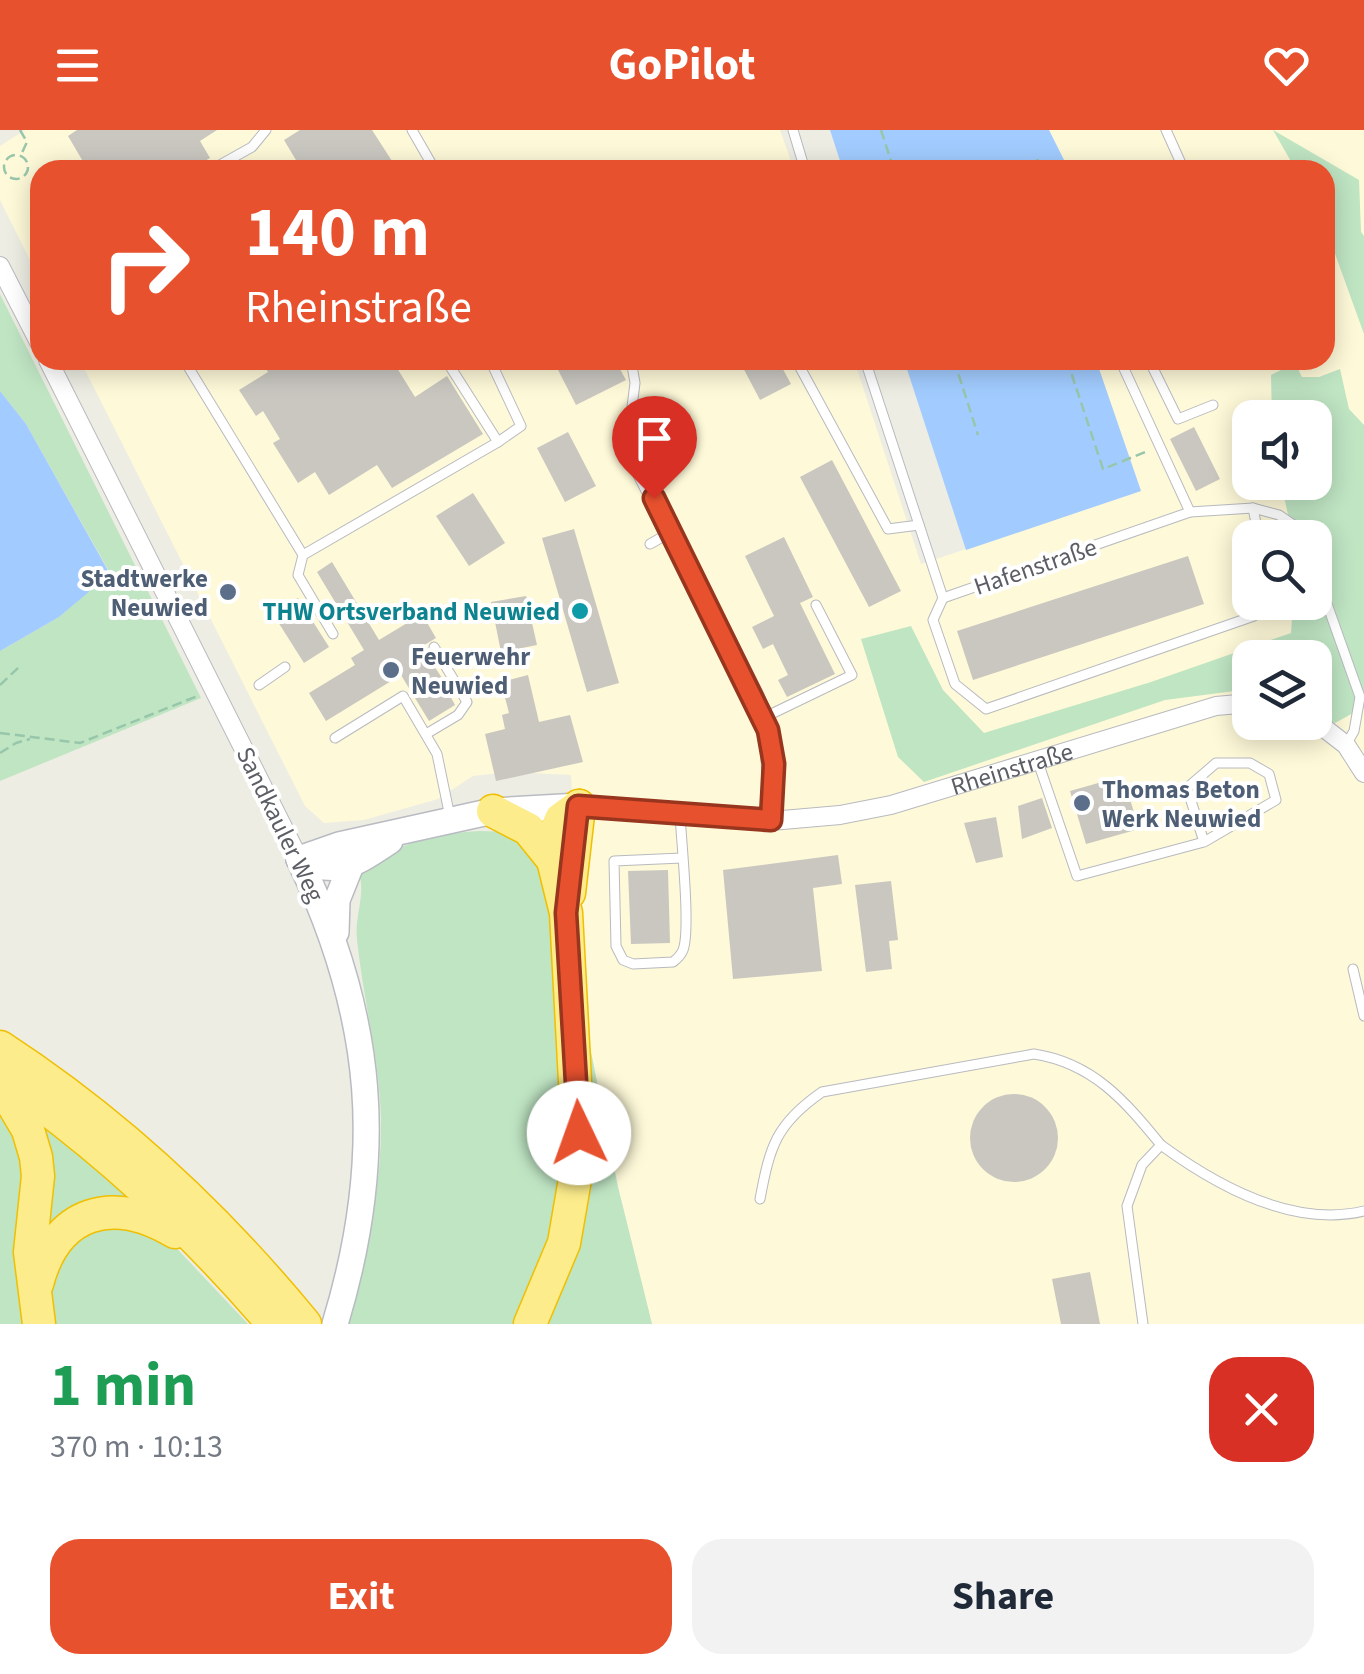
<!DOCTYPE html>
<html lang="en">
<head>
<meta charset="utf-8">
<style>
	:root { --surface:#fff; --page:#f2f2f3; --text:#1f2937; --muted:#747a83; --accent:#e8512e }
	body { margin:0; font-family:"Source Sans 3",sans-serif; background:var(--page); color:var(--text); height:100vh; display:flex; flex-direction:column; font-size:38px; white-space:nowrap }
	* { box-sizing:border-box; margin:0 }
	p { font-size:32px; color:var(--muted) }
	.icon { flex:none; width:55px; height:55px; fill:none; stroke:currentColor; stroke-width:2; stroke-linecap:round; stroke-linejoin:round }
	.map { position:relative; height:1194px; overflow:hidden }
	.side { display:flex; flex-direction:column; background:var(--surface); flex:1 }
	.side>* { flex:none }
	.banner { position:absolute; left:30px; top:30px; width:1305px; height:210px; border-radius:30px; box-shadow:0 5px 25px #0003; background:#e8512e; color:#fff; overflow:hidden }
	.tools { position:absolute; left:1232px; top:270px; display:grid; gap:20px }
	.tools a { display:grid; place-items:center; width:100px; height:100px; border-radius:20px; background:var(--surface); box-shadow:0 5px 25px #0003; font-size:50px }
	.pin { position:absolute; display:grid; place-items:center; width:85px; height:85px; color:#fff; margin:-102px -42px; border-radius:50% 50% 50% 0; rotate:-45deg; box-shadow:0 0 10px #0007 }
	.pin .icon { rotate:45deg }
	.me { position:absolute; width:110px; margin:-55px; rotate:357deg; stroke-linejoin:round; filter:drop-shadow(0 0 8px #0008) }
	.turn { display:flex; align-items:center; gap:35px; height:210px; padding:0 50px; font-size:45px }
	.turn .icon { width:130px; height:130px; stroke-width:2.5 }
	.turn b { display:block; font-size:70px; line-height:85px }
	.round { display:grid; place-items:center; flex:none; width:105px; height:105px; border-radius:30px; background:var(--page) }
	.headline { display:flex; align-items:center; justify-content:space-between; height:170px; padding:0 50px }
	h1 { font-size:60px; font-weight:700; line-height:75px; color:#1e9e55 }
	.cta { display:flex; gap:20px; margin-top:auto; padding:20px 50px }
	.cta a { flex:1; height:115px; border-radius:30px; background:var(--accent); color:#fff; font-size:40px; font-weight:700; line-height:115px; text-align:center }
	.cta a+a { background:var(--page); color:var(--text) }
	header { display:flex; justify-content:space-between; align-items:center; height:130px; padding:0 50px; background:var(--accent); color:#fff; font-size:45px; font-weight:700 }
	.map>svg:first-child { display:block }
	.commercial { fill:#fef9d8; fill-rule:evenodd }
	.green { fill:#bfe5c3 }
	.water { fill:#a2ccff }
	.building { fill:#c9c7c0 }
	.lines { fill:none; stroke-linecap:round; stroke-linejoin:round }
	.lane-casing { stroke:#b8babf; stroke-width:11 }
	.street-casing { stroke:#b8babf; stroke-width:20 }
	.secondary-casing { stroke:#b8bbc1; stroke-width:28 }
	.highway-casing { stroke:#f0bf01; stroke-width:35 }
	.path { stroke:#98c6ab; stroke-width:2.5; stroke-dasharray:10 5; stroke-linecap:butt }
	.lane { stroke:#fff; stroke-width:9 }
	.street { stroke:#fff; stroke-width:18 }
	.secondary { stroke:#fff; stroke-width:25 }
	.highway { stroke:#fcec8b; stroke-width:32 }
	.route-casing { stroke:#97351e; stroke-width:25 }
	.route { stroke:#e8512e; stroke-width:18 }
	.service-dot { fill:#5c6f8a; stroke:#fff; stroke-width:4 }
	.culture-dot { fill:#0f9aa8; stroke:#fff; stroke-width:4 }
	.labels { text-anchor:middle; stroke-width:8; stroke-linejoin:round; paint-order:stroke }
	.street-label { font-size:25px; fill:#5b5e64; stroke:#fff }
	.service-label { font-size:25px; font-weight:bold; fill:#4e5e75; stroke:#fff; text-anchor:start }
	.culture-label { font-size:25px; font-weight:bold; fill:#0d838f; stroke:#fff; text-anchor:end }
</style>
</head>
<body>
<header><svg class="icon" aria-label="menu" viewBox="0 0 24 24"><path d="M4 6h16M4 12h16M4 18h16"/></svg>GoPilot<svg class="icon" aria-label="heart" viewBox="0 0 24 24"><path d="M12 20l-8-8c-3-5 5-10 8-4 3-6 11-1 8 4z"/></svg></header>
<div class="map">
<svg width="1364" height="1194" viewBox="0 0 1364 1194">
	<rect width="100%" height="100%" fill="#eeede3"/>
	<!-- commercial -->
	<g class="commercial">
		<polygon points="25,0 780,0 794,40 40,40 40,150 0,70 0,16"/>
		<path d="M1049,0H1364V1194H652L618,1057L585,892L571,645L510,642L473,646L438,669L364,690L324,693L305,676L80,230H854L921,434L1141,361L1096,230H1325V40H1069ZM1250,288H1315V352H1250ZM1250,408H1315V472H1250ZM1250,528H1315V592H1250Z"/>
	</g>
	<!-- green -->
	<g class="green">
		<polygon points="1273,0 1359,50 1361,102 1364,106 1364,204 1325,96 1325,40 1296,40"/>
		<polygon points="0,164 201,568 0,651 0,521 59,487 110,443 26,294 0,261"/>
		<polygon points="1295,233 1302,247 1319,247 1340,239 1349,279 1364,295 1364,577 1335,593 1315,585 1315,528 1250,528 1250,559 1165,570 924,652 898,627 861,509 911,496 943,560 984,603 1151,552 1291,503 1293,473 1315,472 1315,408 1293,407 1281,353 1315,352 1315,288 1272,287 1271,245"/>
		<path d="M480,701L514,702L550,735L566,918L563,1077L518,1194H346C365,1128 382,1060 381,991C380,930 363,870 357,809C354,787 367,762 358,741C395,714 435,703 480,701Z"/>
		<polygon points="585,892 618,1057 652,1194 539,1194"/>
		<polygon points="0,980 17,1000 27,1063 24,1194 0,1194"/>
		<polygon points="26,980 146,1079 46,1116"/>
		<polygon points="95,1092 165,1106 248,1194 49,1194 48,1143"/>
	</g>
	<!-- water -->
	<g class="water">
		<polygon points="830,0 1049,0 1069,40 843,40"/>
		<polygon points="904,230 1096,230 1141,361 966,420"/>
		<polygon points="0,261 26,294 110,444 59,487 0,521"/>
	</g>
	<!-- building -->
	<g class="building">
		<polygon points="77,0 217,0 200,11 210,28 190,40 88,40 68,6"/>
		<polygon points="300,0 372,0 392,31 378,40 302,40 284,10"/>
		<polygon points="261,230 392,230 415,267 447,246 483,304 392,358 377,335 329,365 315,342 298,353 273,313 280,309 263,281 256,286 239,260 268,242"/>
		<polygon points="562,230 615,230 626,250 576,275 555,234"/>
		<polygon points="739,230 778,230 791,254 760,270"/>
		<polygon points="1194,297 1220,349 1196,361 1170,309"/>
		<polygon points="568,302 596,356 565,372 537,318"/>
		<polygon points="832,330 901,461 869,477 800,347"/>
		<polygon points="473,363 505,413 469,436 436,386"/>
		<polygon points="574,399 619,553 587,562 542,408"/>
		<polygon points="784,407 813,467 800,473 835,544 787,567 778,550 788,545 773,514 763,519 752,497 774,486 745,426"/>
		<polygon points="1188,426 1204,474 973,550 957,501"/>
		<polygon points="332,432 379,510 422,484 436,508 421,517 451,561 448,562 455,575 429,591 401,545 326,591 309,563 355,535 351,528 364,520 317,442"/>
		<polygon points="526,466 537,515 501,522 491,472"/>
		<polygon points="298,468 329,517 304,533 273,484"/>
		<polygon points="528,545 539,592 570,585 583,632 496,651 485,604 505,599 502,585 509,583 501,552"/>
		<polygon points="1123,646 1139,699 1086,714 1070,661"/>
		<polygon points="1042,668 1052,698 1022,709 1018,676"/>
		<polygon points="996,687 1003,727 976,733 964,693"/>
		<polygon points="838,725 842,754 813,758 822,841 733,849 723,740"/>
		<polygon points="668,740 670,813 631,814 628,741"/>
		<polygon points="891,751 898,810 889,811 892,839 866,842 855,755"/>
		<circle cx="1014" cy="1008" r="44"/>
		<polygon points="1090,1142 1100,1194 1061,1194 1052,1149"/>
	</g>
	<g class="lines">
		<defs>
			<g id="lane">
				<polyline points="412,0 435,40"/>
				<polyline points="793,0 805,40"/>
				<polyline points="1166,0 1184,40"/>
				<polyline points="211,40 252,17 266,0"/>
				<polyline points="26,187 40,179"/>
				<polyline points="184,230 303,425"/>
				<polyline points="446,230 498,312 521,296 490,230"/>
				<polyline points="631,230 635,253 628,309 637,334"/>
				<polyline points="796,230 888,399 919,395"/>
				<polyline points="865,230 943,468 1190,382 1253,378 1279,385 1295,396 1304,408"/>
				<polyline points="1120,230 1190,382"/>
				<polyline points="1149,230 1178,289 1213,275"/>
				<polyline points="1253,378 1259,408"/>
				<polyline points="650,414 671,402"/>
				<polyline points="1315,440 1360,567 1354,601 1346,615"/>
				<polyline points="943,468 933,490 955,554 986,579 1254,486 1259,472"/>
				<polyline points="333,504 298,445 303,425 498,312"/>
				<polyline points="259,555 285,537"/>
				<polyline points="763,588 852,545 816,475"/>
				<polyline points="426,604 458,585 467,572 434,517"/>
				<polyline points="335,608 403,566 437,624 450,687"/>
				<polyline points="1038,632 1077,746 1204,712 1187,658 1216,633 1250,633 1269,644 1276,670 1204,712"/>
				<path d="M680,683C681,710 691,800 683,820C681,825 677,829 673,832L633,834L623,830L616,816L614,731L682,728"/>
				<polyline points="1353,839 1364,886"/>
				<path d="M760,1069C770,1016 776,994 822,962L1034,924C1093,933 1125,971 1161,1015"/>
				<path d="M1143,1194L1127,1076L1142,1035L1161,1015C1217,1056 1293,1098 1364,1081"/>
			</g>
			<g id="street">
				<polyline points="0,136 40,214"/>
				<polyline points="48,230 299,729"/>
				<path d="M638,335L755,567C775,616 771,639 771,691"/>
				<polyline points="1315,591 1346,615 1364,643"/>
				<path id="s1" d="M579,676L771,691L840,685L891,675L1216,576L1250,573"/>
			</g>
			<g id="secondary">
				<path d="M299,729C375,888 386,1026 335,1194"/>
				<polyline points="299,729 339,715 493,681 579,676"/>
				<path d="M299,729C339,748 356,733 390,711"/>
				<polyline points="336,802 337,770 351,735"/>
			</g>
			<g id="highway">
				<polyline points="493,681 528,699 553,730"/>
				<polyline points="569,763 579,676"/>
				<path d="M0,917C115,992 218,1088 305,1194"/>
				<path d="M0,945C103,1016 192,1099 273,1194"/>
				<polyline points="1,954 28,1000 36,1027 38,1046 30,1122 39,1194"/>
				<path d="M37,1154C56,1080 113,1065 175,1102"/>
				<polyline points="530,1194 564,1113 579,1026 566,783 553,730 552,711 561,689 579,676"/>
			</g>
		</defs>
		<!-- lane casing -->
		<use href="#lane" class="lane-casing"/>
		<!-- street casing -->
		<use href="#street" class="street-casing"/>
		<!-- secondary casing -->
		<use href="#secondary" class="secondary-casing"/>
		<!-- highway casing -->
		<use href="#highway" class="highway-casing"/>
		<!-- path -->
		<g class="path">
			<polyline points="20,0 27,12 21,25"/>
			<polyline points="881,0 894,40"/>
			<circle cx="16" cy="37" r="12"/>
			<polyline points="1037,29 1042,40"/>
			<polyline points="954,230 978,305"/>
			<polyline points="1067,230 1103,339 1148,321"/>
			<polyline points="0,555 19,537"/>
			<polyline points="0,603 80,613 200,565"/>
			<polyline points="0,623 16,613 30,609"/>
		</g>
		<!-- lane -->
		<use href="#lane" class="lane"/>
		<!-- street -->
		<use href="#street" class="street"/>
		<!-- secondary -->
		<use href="#secondary" class="secondary"/>
		<!-- highway -->
		<use href="#highway" class="highway"/>
	</g>
	<g class="lines">
		<defs>
			<polyline id="route" points="579,1003 566,783 578,676 771,690 774,634 768,600 654,368"/>
		</defs>
		<!-- route casing -->
		<use href="#route" class="route-casing"/>
		<!-- route -->
		<use href="#route" class="route"/>
	</g>
	<!-- markers -->
	<g class="service-dot">
		<circle cx="228" cy="462" r="10"/>
		<circle cx="391" cy="540" r="10"/>
		<circle cx="1082" cy="673" r="10"/>
	</g>
	<circle class="culture-dot" cx="580" cy="481" r="10"/>
	<g class="labels">
		<!-- street labels -->
		<g class="street-label">
			<text transform="translate(1035 436) rotate(-19)" y="9">Hafenstraße</text>
			<text dy="9" stroke="none"><textPath href="#s1" startOffset="440">Rheinstraße</textPath></text>
			<text transform="translate(281 694) rotate(64)" y="9">Sandkauler Weg</text>
		</g>
		<!-- service labels -->
		<g class="service-label">
			<text x="208" y="457" text-anchor="end">Stadtwerke<tspan x="208" dy="29">Neuwied</tspan></text>
			<text x="411" y="535">Feuerwehr<tspan x="411" dy="29">Neuwied</tspan></text>
			<text x="1102" y="668">Thomas Beton<tspan x="1102" dy="29">Werk Neuwied</tspan></text>
		</g>
		<!-- culture labels -->
		<g class="culture-label">
			<text x="560" y="490">THW Ortsverband Neuwied</text>
		</g>
	</g>
</svg>
<div class="tools">
<a><svg class="icon" aria-label="sound" viewBox="0 0 24 24"><path d="M4 9h4l5-4v14l-5-4H4zM17 9q2 3 0 6"/></svg></a>
<a><svg class="icon" aria-label="search" viewBox="0 0 24 24"><circle cx="10" cy="10" r="6"/><path d="M15 15l6 6"/></svg></a>
<a><svg class="icon" aria-label="layers" viewBox="0 0 24 24"><path d="M12 4l9 5-9 5-9-5zM3 14l9 5 9-5"/></svg></a>
</div>
<div class="pin" style="left:654px;top:368px;background:#d93025"><svg class="icon" aria-label="arrive" viewBox="0 0 24 24"><path d="M6 21V4h12l-3 4 3 4H6"/></svg></div>
<svg class="me" style="left:579px;top:1003px" viewBox="-20 -20 40 40"><circle r="19" fill="#fff"/><path d="M0-13L10 11 0 6-10 11z" fill="#e8512e"/></svg>
<div class="banner">
<div class="turn"><svg class="icon" aria-label="right" viewBox="0 0 24 24"><path d="M7 20v-9h11M14 6l5 5-5 5"/></svg><div><b>140 m</b>Rheinstraße</div></div>
</div>
</div>
<section class="side">
<div class="headline"><div><h1>1 min</h1><p>370 m · 10:13</p></div><a class="round" style="background:#d93025;color:#fff"><svg class="icon" aria-label="close" viewBox="0 0 24 24"><path d="M6 6l12 12M18 6L6 18"/></svg></a></div>
<div class="cta"><a>Exit</a><a>Share</a></div>
</section>
</body>
</html>
